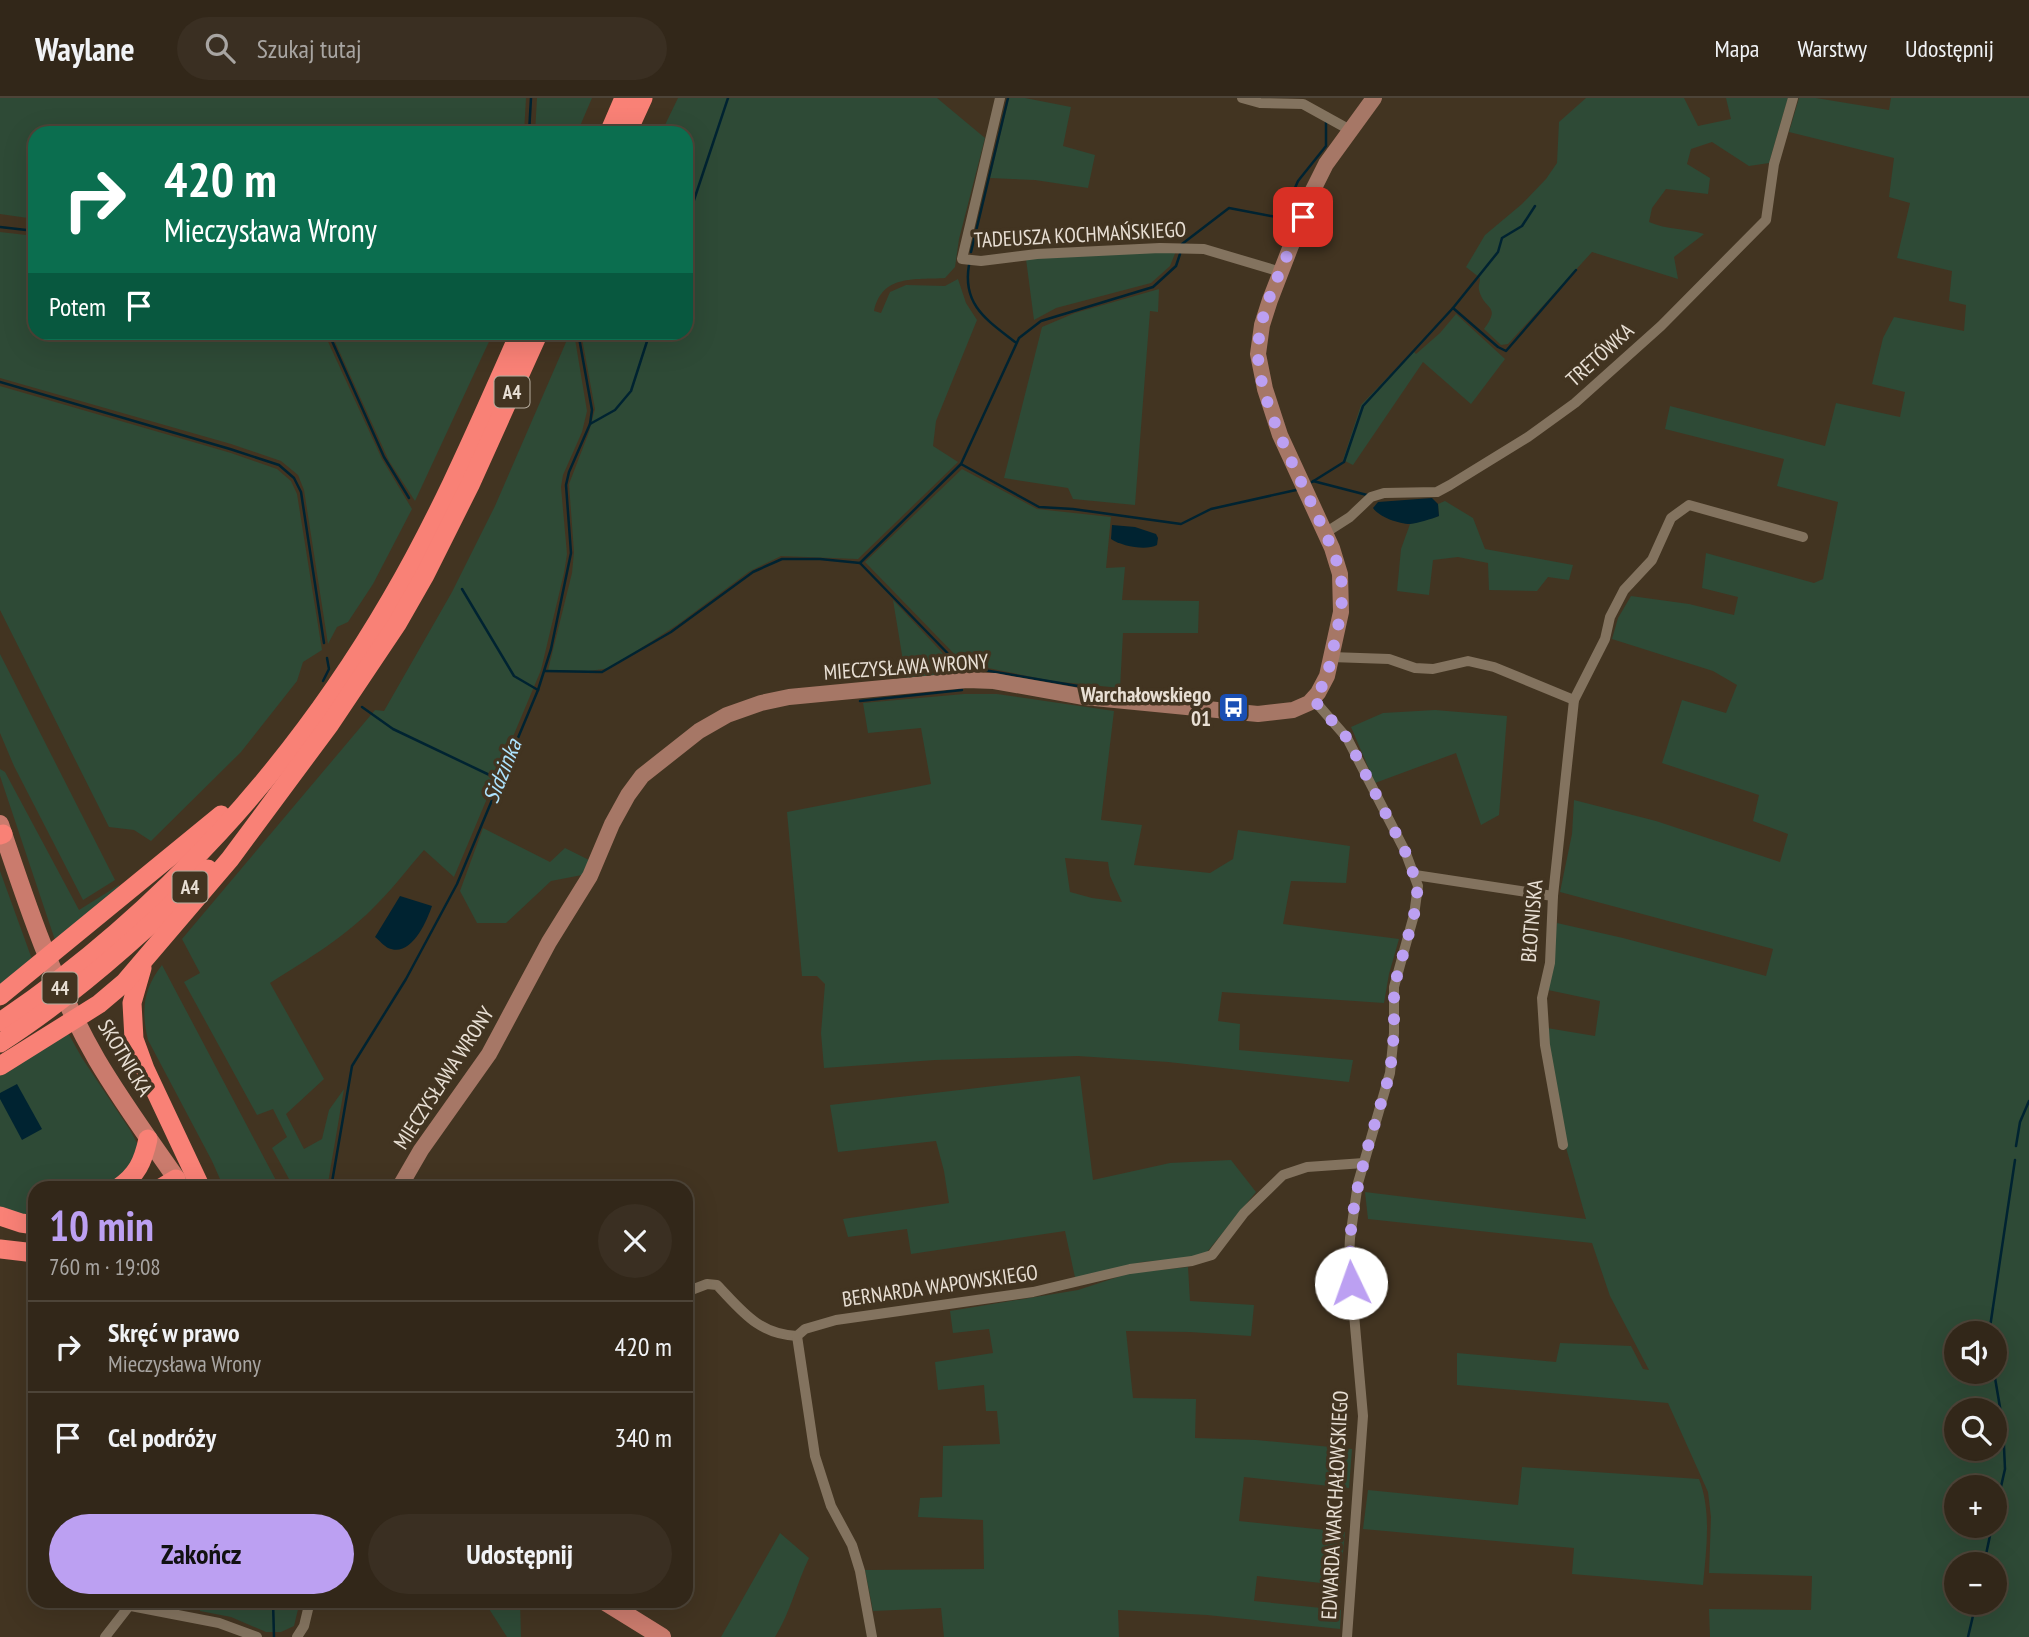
<!DOCTYPE html>
<html lang="pl">
<head>
<meta charset="utf-8">
<style>
	:root { --surface:#322719; --page:#3a2f22; --text:#f1f3f6; --muted:#a8a5a2; --line:#4d4438; --accent:#bca0f2 }
	body { margin:0; font-family:"PT Sans Narrow",sans-serif; background:var(--page); color:var(--text); height:100vh; display:flex; flex-direction:column; font-size:26px; white-space:nowrap }
	* { box-sizing:border-box; margin:0 }
	p { font-size:23px; color:var(--muted) }
	.icon { flex:none; width:38px; height:38px; fill:none; stroke:currentColor; stroke-width:2; stroke-linecap:round; stroke-linejoin:round }
	.map { position:relative; flex:1; overflow:hidden }
	.details { position:absolute; left:28px; top:1083px; width:665px; height:427px; display:flex; flex-direction:column; background:var(--surface); border-radius:21px; box-shadow:0 7px 28px #0002,0 0 0 2px var(--line) }
	.details>* { flex:none }
	.banner { position:absolute; left:28px; top:28px; width:665px; height:214px; border-radius:21px; box-shadow:0 7px 28px #0002,0 0 0 2px var(--line); background:#0b6e4f; color:#fff; overflow:hidden }
	.controls { position:absolute; left:1944px; top:1223px; display:grid; gap:14px }
	.controls a { display:grid; place-items:center; width:63px; height:63px; border-radius:50%; background:var(--surface); box-shadow:0 7px 28px #0002,0 0 0 2px var(--line); font-size:35px }
	.pin { position:absolute; display:grid; place-items:center; width:60px; height:60px; color:#fff; margin:-30px; border-radius:14px; box-shadow:0 4px 10px #0006 }
	.me { position:absolute; width:77px; margin:-38px; rotate:357deg; stroke-linejoin:round; filter:drop-shadow(0 0 5px #0008) }
	.turn { display:flex; align-items:center; gap:24px; height:147px; padding:0 21px; font-size:32px }
	.turn .icon { width:91px; height:91px; stroke-width:2.5 }
	.turn b { display:block; font-size:49px; line-height:60px }
	.then { display:flex; align-items:center; height:66px; padding:0 21px; background:#0003; gap:14px; font-size:26px }
	.round { display:grid; place-items:center; flex:none; width:74px; height:74px; border-radius:37px; background:var(--page) }
	.overview { display:flex; align-items:center; justify-content:space-between; height:119px; padding:0 21px }
	h1 { font-size:42px; font-weight:700; line-height:52px; color:var(--accent) }
	.action { display:flex; gap:14px; margin-top:auto; padding:14px 21px }
	.action a { flex:1; height:80px; border-radius:42px; background:var(--accent); color:#111; font-size:28px; font-weight:700; line-height:80px; text-align:center }
	.action a+a { background:var(--page); color:var(--text) }
	ul { padding:0; list-style:none }
	li { display:flex; align-items:center; gap:21px; height:91px; padding:0 21px; border-top:2px solid var(--line) }
	li div { flex:1 }
	li b { display:block; font-size:26px }
	li em { font-style:normal }
	header { display:flex; align-items:center; gap:42px; box-sizing:border-box; height:98px; padding:0 35px; background:var(--surface); border-bottom:2px solid var(--line) }
	header strong { font-size:33px }
	nav { display:flex; gap:38px; margin-inline-start:auto; font-size:24px }
	.search { width:490px; height:63px; background:var(--page); display:flex; align-items:center; gap:18px; box-sizing:border-box; padding:0 24px; border-radius:38px; color:var(--muted); font-size:26px }
	.map>svg:first-child { display:block }
	.green { fill:#2e4a36; fill-rule:evenodd }
	.water { fill:#002331 }
	.lines { fill:none; stroke-linecap:round; stroke-linejoin:round }
	.stream { stroke:#002331; stroke-width:2.5 }
	.street { stroke:#83735f; stroke-width:10 }
	.secondary { stroke:#a67766; stroke-width:16 }
	.primary { stroke:#ca7b6d; stroke-width:18 }
	.highway { stroke:#f98176; stroke-width:19 }
	.route { stroke:#bca0f2; stroke-width:12; stroke-dasharray:0 21.6 }
	.labels { text-anchor:middle; stroke-width:7; stroke-linejoin:round; paint-order:stroke }
	.shield { fill:#423421; stroke:#b6ac9e; stroke-width:2 }
	.shield-label { font-size:19px; font-weight:bold; fill:#e8dfd4 }
	.street-label { font-size:21px; fill:#e8dfd4; stroke:#423421 }
	.poi-label { font-size:21px; font-weight:bold; fill:#e8dfd4; stroke:#423421; text-anchor:end }
	.water-label { font-size:23px; font-style:italic; fill:#aee3fe; stroke:#423421 }
</style>
</head>
<body>
<header>
<strong>Waylane</strong>
<div class="search"><svg class="icon" aria-label="search" viewBox="0 0 24 24"><circle cx="10" cy="10" r="6"/><path d="M15 15l6 6"/></svg>Szukaj tutaj</div>
<nav><a>Mapa</a><a>Warstwy</a><a>Udostępnij</a></nav>
</header>
<div class="map">
<svg width="2029" height="1539" viewBox="0 0 2029 1539">
	<rect width="100%" height="100%" fill="#423421"/>
	<!-- green -->
	<g class="green">
		<polygon points="0,0 526,0 524,35 35,35 35,121 0,116"/>
		<polygon points="537,0 592,0 577,35 535,35"/>
		<path d="M678,0H937L985,40L959,141L955,169L945,180C915,182 882,176 874,213L881,215L890,194L906,187L945,188L958,181L966,205L977,222L936,323L933,348L958,364L858,461L781,458L750,473L677,527L610,570L589,573L548,572L572,475L574,454L569,386L589,334L595,311L581,235L686,234V35H668L664,29Z"/>
		<polygon points="1009,0 1025,0 1071,9 1063,48 1095,57 1088,90 1035,82 990,80"/>
		<path d="M1586,0H1684L1698,28L1731,21L1726,0H1788L1769,65L1749,68L1712,44L1691,51L1687,66L1710,80L1708,96L1666,91L1652,110L1649,124C1667,132 1685,130 1704,136L1674,159L1678,181L1592,154L1508,246L1501,247L1484,231C1502,206 1484,213 1479,192C1478,188 1480,184 1480,180L1466,169L1485,137L1522,106L1546,81L1557,65L1559,24Z"/>
		<path d="M1799,0H1816L1889,12L1891,0H2029V1539H1710L1709,1511L1811,1512L1812,1478L1709,1475L1711,1419L1708,1394L1668,1305L1457,1287V1255L1556,1264L1560,1245L1631,1248L1643,1271L1649,1272L1610,1198L1592,1145L1368,1121L1365,1094L1586,1121L1565,1046L1547,930L1595,938L1600,903L1548,892L1557,825L1623,840L1766,878L1773,851L1560,794L1572,736L1574,702L1656,723L1780,764L1788,736L1753,723L1759,697L1662,665L1682,602L1726,615L1737,587L1713,573L1612,541L1618,520L1631,498L1689,506L1734,517L1738,499L1702,490L1706,455L1814,485L1823,481L1838,404L1777,388L1784,361L1665,331L1670,308L1825,348L1836,305L1900,319L1905,294L1872,286L1883,240L1894,219L1964,233L1966,207L1949,203L1952,173L1897,160L1910,105L1889,99L1894,60L1789,34ZM1956,1236H1995V1274H1956ZM1956,1312H1995V1351H1956ZM1956,1390H1995V1428H1956ZM1956,1466H1995V1505H1956Z"/>
		<polygon points="0,134 35,138 35,234 324,235 382,361 412,411 373,486 348,524 337,529 328,546 304,392 298,377 281,363 231,346 0,280"/>
		<polygon points="1176,153 1170,168 1151,185 1056,210 1034,222 1026,161"/>
		<polygon points="1159,191 1158,214 1150,213 1135,407 1073,401 1068,390 1004,380 1042,229 1075,215"/>
		<polygon points="1456,216 1505,261 1471,306 1423,264 1353,367 1343,362 1361,307 1413,253 1416,256 1440,235"/>
		<polygon points="331,235 493,235 415,403 389,363"/>
		<path d="M570,235L575,241L587,313L582,334L563,377L561,389L567,456L564,475L541,572L454,779L424,752C409,769 395,788 378,805C347,838 308,861 270,885L324,981L286,1016L304,1051L322,1041L329,1012L344,991L328,1085L319,1090H294L272,1050L287,1039L273,1011L257,1017L184,884L200,875L182,841L375,612L384,613L452,494L495,408Z"/>
		<polygon points="0,288 231,355 277,371 291,383 297,396 322,552 303,564 297,583 241,654 151,743 134,732 109,729 0,512"/>
		<polygon points="962,371 1037,411 1111,419 1106,470 1125,469 1122,502 1199,503 1198,535 1123,535 1120,590 1052,583 963,565 865,464"/>
		<polygon points="1445,403 1473,420 1485,451 1573,467 1569,482 1548,479 1537,493 1489,492 1488,465 1458,459 1433,462 1429,497 1397,493 1401,451 1410,426 1439,418 1438,406"/>
		<polygon points="893,502 950,563 951,575 906,581"/>
		<polygon points="0,556 115,782 83,802 14,668 0,635"/>
		<path d="M964,596H997L1114,613L1101,722L1142,727L1134,767L1210,775L1233,761L1238,732L1350,748L1346,785L1291,783L1283,826L1399,841L1389,876L1384,905L1222,894L1218,923L1240,926L1239,952L1353,962L1349,984L1168,964L1078,958L935,962L824,970L821,935L825,886L817,878H802L787,714L931,686L921,630L868,635L863,605ZM1065,760L1108,764L1110,778L1122,804L1092,800L1070,794Z"/>
		<polygon points="1435,612 1507,618 1499,717 1481,727 1456,655 1375,685 1351,629 1383,615"/>
		<polygon points="0,671 5,674 79,812 119,787 121,792 56,845 0,678"/>
		<polygon points="483,730 550,764 565,750 589,762 582,777 551,783 506,825 477,825 460,793"/>
		<polygon points="0,773 33,864 0,891"/>
		<path d="M162,867L280,1090H224L212,1063L148,942C141,913 143,891 162,867Z"/>
		<polygon points="67,933 82,960 130,1032 138,1047 134,1069 111,1090 35,1090 35,1120 0,1111 0,977"/>
		<polygon points="1080,978 1093,1082 1170,1065 1231,1062 1256,1094 1207,1154 1188,1160 1142,1164 1076,1184 1065,1133 911,1156 907,1131 848,1139 843,1121 949,1105 944,1073 936,1043 838,1054 830,1007"/>
		<polygon points="1188,1169 1190,1203 1254,1207 1251,1238 1190,1234 1126,1233 1133,1300 1196,1301 1195,1340 1256,1342 1352,1351 1349,1390 1244,1379 1239,1423 1345,1434 1340,1487 1257,1478 1254,1503 1341,1512 1340,1531 1207,1517 1118,1512 1119,1539 944,1539 941,1510 873,1513 865,1472 984,1471 983,1422 918,1419 920,1400 942,1399 943,1348 1000,1346 997,1313 986,1313 984,1287 938,1292 935,1264 993,1255 989,1231 953,1235 950,1213 1078,1192 1130,1175"/>
		<path d="M1522,1369L1699,1381C1712,1414 1706,1453 1703,1487L1572,1476L1574,1450L1363,1431L1368,1392L1518,1407Z"/>
		<path d="M780,1435L809,1460C796,1487 791,1513 775,1539H721Z"/>
		<polygon points="202,1503 300,1503 294,1528 281,1534 266,1534 231,1519 200,1513"/>
		<polygon points="484,1503 520,1503 521,1539 507,1539"/>
	</g>
	<!-- water -->
	<g class="water">
		<path d="M1432,400L1438,406L1439,418C1431,421 1419,425 1410,426C1399,426 1379,419 1373,410L1378,404Z"/>
		<path d="M1112,427L1135,429L1156,436L1158,440L1157,447C1146,453 1121,448 1111,441Z"/>
		<path d="M400,798L432,808C426,825 411,860 388,850C384,848 379,842 375,839Z"/>
		<polygon points="17,986 42,1031 22,1042 0,1001 0,995"/>
	</g>
	<g class="lines">
		<!-- stream -->
		<g class="stream">
			<polyline points="529,35 531,0"/>
			<polyline points="686,126 728,0"/>
			<polyline points="0,129 35,133"/>
			<polyline points="1182,146 1229,110 1276,119 1284,115 1298,83 1326,48 1326,22"/>
			<polyline points="971,154 1008,0"/>
			<path d="M969,167C962,207 987,222 1015,244"/>
			<polyline points="1453,210 1498,249 1506,253 1576,172"/>
			<polyline points="328,234 384,359 409,400"/>
			<polyline points="0,284 230,351 279,367 294,380 301,394 324,545"/>
			<polyline points="590,326 615,312 631,293 650,234"/>
			<polyline points="961,366 1039,409 1073,411 1181,426 1211,411 1296,392"/>
			<polyline points="1313,383 1367,397"/>
			<polyline points="1312,384 1344,364 1363,308 1453,210 1498,154 1502,140 1522,128 1535,108"/>
			<polyline points="860,465 960,568 1119,595"/>
			<polyline points="462,491 514,578 538,592"/>
			<polyline points="545,573 602,574 671,534 753,474 782,461 820,461 860,465 961,366 1019,240 1041,223 1153,189 1176,168 1180,156"/>
			<polyline points="323,583 329,571 327,560"/>
			<polyline points="860,603 962,592"/>
			<polyline points="362,609 393,631 500,682"/>
			<polyline points="2016,1048 2020,1024 2029,1003"/>
			<polyline points="331,1090 352,968 406,881 457,786 538,592 551,551 571,455 566,387 569,374 590,326 592,312 578,234"/>
			<polyline points="1989,1236 2015,1062"/>
			<polyline points="1994,1274 2003,1327 2005,1371 1995,1415"/>
			<polyline points="1984,1466 1992,1428"/>
			<polyline points="273,1503 274,1539"/>
			<polyline points="1968,1539 1976,1505"/>
		</g>
		<!-- street -->
		<g class="street">
			<polyline points="1000,0 962,161 981,163 1037,156 1160,150 1204,151 1281,174"/>
			<polyline points="1242,0 1260,5 1303,6 1350,32"/>
			<polyline points="1325,435 1350,419 1371,399 1384,395 1437,394 1450,387 1528,339 1575,305 1661,228 1766,122 1774,66 1793,0"/>
			<polyline points="1331,559 1389,561 1415,570 1433,571 1468,563 1494,569 1574,602"/>
			<polyline points="1313,601 1347,640 1405,753 1418,788 1414,817 1394,889 1394,935 1390,975 1358,1085 1350,1140 1349,1160 1363,1318 1347,1539"/>
			<polyline points="1415,777 1553,798"/>
			<polyline points="1563,1047 1545,947 1542,900 1550,865 1553,798 1574,602 1605,541 1610,519 1624,492 1652,462 1671,420 1689,407 1803,439"/>
			<path d="M686,1194L707,1186L717,1187C742,1213 758,1236 797,1238"/>
			<polyline points="131,1508 219,1525 257,1539"/>
			<polyline points="105,1539 133,1503"/>
			<polyline points="297,1539 304,1528 310,1503"/>
			<polyline points="872,1539 860,1473 852,1447 831,1408 815,1358 797,1238 805,1231 836,1222 1033,1194 1130,1171 1192,1163 1212,1157 1244,1115 1283,1077 1307,1069 1364,1065"/>
		</g>
		<!-- secondary -->
		<polyline class="secondary" points="399,1090 421,1052 489,956 549,844 590,778 612,726 628,697 642,678 699,633 727,617 761,605 789,599 967,582 994,583 1084,599 1258,616 1293,612 1309,605 1318,595 1327,578 1341,514 1340,476 1332,450 1280,337 1265,291 1258,256 1262,227 1270,202 1311,96 1326,66 1374,0"/>
		<!-- primary -->
		<g class="primary">
			<path d="M0,726C27,807 54,888 97,962C123,1006 154,1048 183,1090"/>
			<polyline points="604,1503 662,1539"/>
		</g>
		<!-- highway -->
		<g class="highway">
			<polyline points="609,35 624,0"/>
			<polyline points="627,35 643,0"/>
			<polyline points="0,737 3,736"/>
			<polyline points="142,870 132,905 134,941 145,971 201,1090"/>
			<polyline points="0,898 221,717"/>
			<path d="M0,924C160,816 294,668 391,501C441,416 480,324 520,234"/>
			<path d="M0,945C76,896 144,835 208,771"/>
			<polyline points="0,968 99,906 125,884 230,761 330,626 397,526 425,477 470,387 539,234"/>
			<path d="M118,1090C137,1077 143,1064 148,1041"/>
			<polyline points="161,1090 176,1081"/>
			<polyline points="0,1118 21,1125 35,1127"/>
			<polyline points="0,1151 35,1155"/>
		</g>
	</g>
	<g class="lines">
		<!-- route -->
		<path class="route" d="M1303,119C1288,162 1258,208 1258,255C1258,304 1300,379 1320,424C1330,445 1340,466 1342,489C1343,509 1338,528 1334,547C1330,566 1327,586 1313,601L1347,640L1405,753L1418,788L1414,817L1394,889V935L1390,975L1366,1055L1355,1101L1350,1140L1351,1185"/>
	</g>
	<!-- icons -->
	<defs>
		<symbol id="bus-square" viewBox="-11 -11 22 22"><rect x="-9" y="-9" width="18" height="18" rx="4" fill="#1a4fb4" stroke="#423421"/><path d="M-5-6H5V4H4V6H2V4H-2V6H-4V4H-5ZM-3.5-4V0h7V-4ZM-3.5 1.2v1.5H-2V1.2ZM2 1.2v1.5H3.5V1.2Z" fill="#fff"/></symbol>
	</defs>
	<g fill-rule="evenodd">
		<use href="#bus-square" x="1216" y="592" width="35" height="35"/>
	</g>
	<g class="labels">
		<!-- shield labels -->
		<g class="shield">
			<rect x="494.5" y="278.5" width="35" height="31" rx="5"/>
			<rect x="172.5" y="773.5" width="35" height="31" rx="5"/>
			<rect x="42.5" y="874.5" width="35" height="31" rx="5"/>
		</g>
		<g class="shield-label">
			<text x="512" y="301">A4</text>
			<text x="190" y="796">A4</text>
			<text x="60" y="897">44</text>
		</g>
		<!-- street labels -->
		<g class="street-label">
			<text transform="translate(1080 137) rotate(-3)" y="7">TADEUSZA KOCHMAŃSKIEGO</text>
			<text transform="translate(1600 257) rotate(-42)" y="7">TRETÓWKA</text>
			<text transform="translate(906 569) rotate(-4)" y="7">MIECZYSŁAWA WRONY</text>
			<text transform="translate(1532 823) rotate(-85)" y="7">BŁOTNISKA</text>
			<text transform="translate(125 960) rotate(59)" y="7">SKOTNICKA</text>
			<text transform="translate(444 980) rotate(-57)" y="7">MIECZYSŁAWA WRONY</text>
			<text transform="translate(940 1188) rotate(-8)" y="7">BERNARDA WAPOWSKIEGO</text>
			<text transform="translate(1335 1407) rotate(-87)" y="7">EDWARDA WARCHAŁOWSKIEGO</text>
		</g>
		<!-- poi labels -->
		<g class="poi-label">
			<text x="1211" y="604">Warchałowskiego<tspan x="1211" dy="24">01</tspan></text>
		</g>
		<!-- water labels -->
		<g class="water-label">
			<text transform="translate(502 673) rotate(-68)" y="8">Sidzinka</text>
		</g>
	</g>
</svg>
<div class="controls">
<a><svg class="icon" aria-label="sound" viewBox="0 0 24 24"><path d="M4 9h4l5-4v14l-5-4H4zM17 9q2 3 0 6"/></svg></a>
<a><svg class="icon" aria-label="search" viewBox="0 0 24 24"><circle cx="10" cy="10" r="6"/><path d="M15 15l6 6"/></svg></a>
<a>+</a>
<a>−</a>
</div>
<div class="pin" style="left:1303px;top:119px;background:#d93025"><svg class="icon" aria-label="arrive" viewBox="0 0 24 24"><path d="M6 21V4h12l-3 4 3 4H6"/></svg></div>
<svg class="me" style="left:1351px;top:1185px" viewBox="-20 -20 40 40"><circle r="19" fill="#fff"/><path d="M0-13L10 11 0 6-10 11z" fill="#bca0f2"/></svg>
<div class="banner">
<div class="turn"><svg class="icon" aria-label="right" viewBox="0 0 24 24"><path d="M7 20v-9h11M14 6l5 5-5 5"/></svg><div><b>420 m</b>Mieczysława Wrony</div></div>
<div class="then">Potem<svg class="icon" aria-label="arrive" viewBox="0 0 24 24"><path d="M6 21V4h12l-3 4 3 4H6"/></svg></div>
</div>
<section class="details">
<div class="overview"><div><h1>10 min</h1><p>760 m · 19:08</p></div><a class="round"><svg class="icon" aria-label="close" viewBox="0 0 24 24"><path d="M6 6l12 12M18 6L6 18"/></svg></a></div>
<ul>
<li><svg class="icon" aria-label="right" viewBox="0 0 24 24"><path d="M7 20v-9h11M14 6l5 5-5 5"/></svg><div><b>Skręć w prawo</b><p>Mieczysława Wrony</p></div><em>420 m</em></li>
<li><svg class="icon" aria-label="arrive" viewBox="0 0 24 24"><path d="M6 21V4h12l-3 4 3 4H6"/></svg><div><b>Cel podróży</b></div><em>340 m</em></li>
</ul>
<div class="action"><a>Zakończ</a><a>Udostępnij</a></div>
</section>
</div>
</body>
</html>
